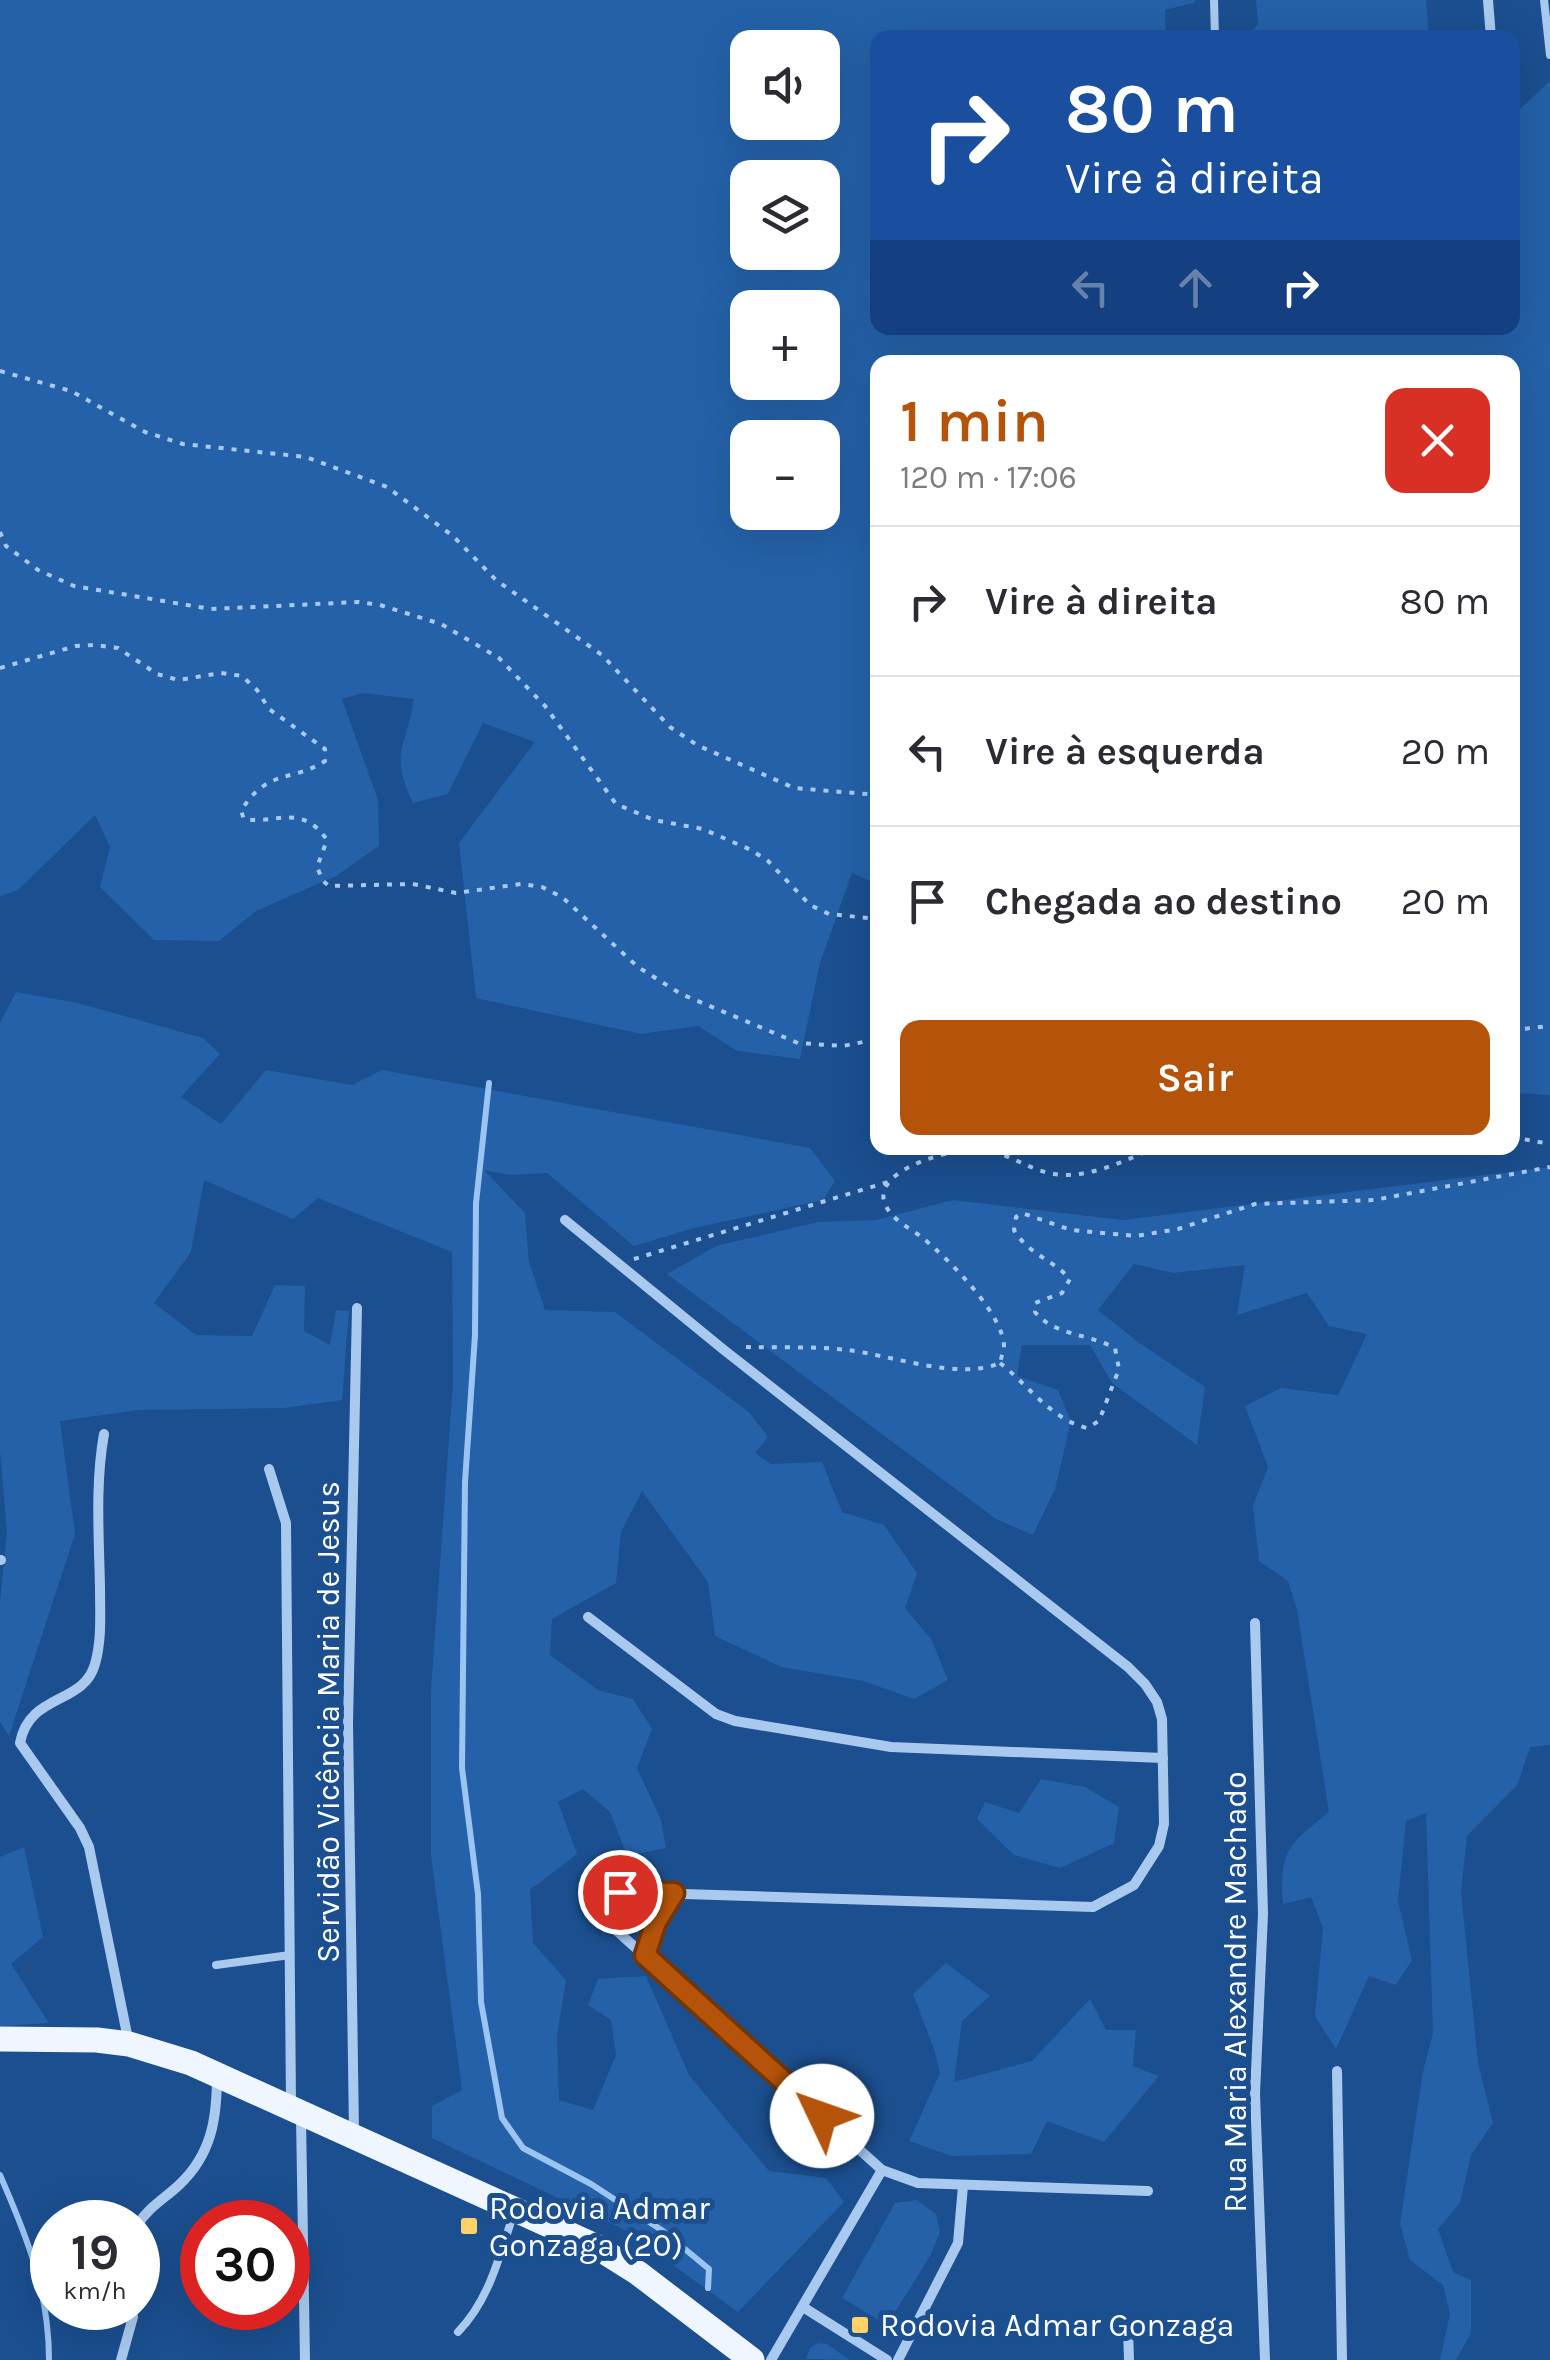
<!DOCTYPE html>
<html lang="pt">
<head>
<meta charset="utf-8">
<style>
	:root { --surface:#fff; --page:#f2f2f3; --text:#2b2b33; --muted:#7c7c81; --line:#e1e1e2; --accent:#b45309 }
	body { margin:0; font-family:Karla,sans-serif; background:var(--page); color:var(--text); height:100vh; display:flex; flex-direction:column; font-size:38px; white-space:nowrap }
	* { box-sizing:border-box; margin:0 }
	p { font-size:32px; color:var(--muted) }
	.icon { flex:none; width:55px; height:55px; fill:none; stroke:currentColor; stroke-width:2; stroke-linecap:round; stroke-linejoin:round }
	.map { position:relative; flex:1; overflow:hidden }
	.details { position:absolute; left:870px; top:355px; width:650px; height:800px; display:flex; flex-direction:column; background:var(--surface); border-radius:20px; box-shadow:0 10px 40px #0002 }
	.details>* { flex:none }
	.guide { position:absolute; left:870px; top:30px; width:650px; height:305px; border-radius:20px; box-shadow:0 10px 40px #0002; background:#1a4fa0; color:#fff; overflow:hidden }
	.tools { position:absolute; left:730px; top:30px; display:grid; gap:20px }
	.tools a { display:grid; place-items:center; width:110px; height:110px; border-radius:20px; background:var(--surface); box-shadow:0 10px 40px #0002; font-size:50px }
	.speed { position:absolute; left:30px; top:2200px; display:flex; gap:20px; font-size:50px; font-weight:700; text-align:center }
	.speed>* { display:grid; place-content:center; width:130px; height:130px; border-radius:50%; background:var(--surface); box-shadow:0 10px 40px #0002; line-height:1 }
	.speed small { font-size:25px; font-weight:400 }
	.speed .limit { border:15px solid #d22; background:#fff; color:#111 }
	.pin { position:absolute; display:grid; place-items:center; width:85px; height:85px; color:#fff; margin:-42px; border:5px solid #fff; border-radius:50%; box-shadow:0 2px 10px #0007 }
	.me { position:absolute; width:110px; margin:-55px; rotate:312deg; stroke-linejoin:round; filter:drop-shadow(0 0 8px #0008) }
	.turn { display:flex; align-items:center; gap:35px; height:210px; padding:0 30px; font-size:45px }
	.turn .icon { width:130px; height:130px; stroke-width:2.5 }
	.turn b { display:block; font-size:70px; line-height:85px }
	.lanes { display:flex; align-items:center; height:95px; padding:0 30px; background:#0003; justify-content:center; gap:50px; direction:ltr }
	.lanes .off { opacity:.35 }
	.round { display:grid; place-items:center; flex:none; width:105px; height:105px; border-radius:20px; background:var(--page) }
	.summary { display:flex; align-items:center; justify-content:space-between; height:170px; padding:0 30px }
	h1 { font-size:60px; font-weight:600; line-height:75px; color:var(--accent) }
	.primary-button { display:flex; gap:20px; margin-top:auto; padding:20px 30px }
	.primary-button a { flex:1; height:115px; border-radius:20px; background:var(--accent); color:#fff; font-size:40px; font-weight:600; line-height:115px; text-align:center }
	ul { padding:0; list-style:none }
	li { display:flex; align-items:center; gap:30px; height:150px; padding:0 30px; border-top:2px solid var(--line) }
	li div { flex:1 }
	li b { display:block; font-size:38px }
	li em { font-style:normal }
	.map>svg:first-child { display:block }
	.green { fill:#2461a8; fill-rule:evenodd }
	.lines { fill:none; stroke-linecap:round; stroke-linejoin:round }
	.stream { stroke:#9cc4f0; stroke-width:6 }
	.path { stroke:#a9c9ee; stroke-width:4; stroke-dasharray:5 8; stroke-linecap:butt }
	.lane { stroke:#a9c9ee; stroke-width:8 }
	.street { stroke:#a9c9ee; stroke-width:10 }
	.primary { stroke:#f0f6ff; stroke-width:25 }
	.route-casing { stroke:#753606; stroke-width:25 }
	.route { stroke:#b45309; stroke-width:18 }
	.poi-dot { fill:#ffd166; stroke:#1b4f8f; stroke-width:4 }
	.labels { text-anchor:middle; stroke-width:10; stroke-linejoin:round; paint-order:stroke }
	.street-label { font-size:32px; fill:#fff; stroke:#1b4f8f }
	.poi-label { font-size:32px; fill:#fff; stroke:#1b4f8f; text-anchor:start }
</style>
</head>
<body>
<div class="map">
<svg width="1550" height="2360" viewBox="0 0 1550 2360">
	<rect width="100%" height="100%" fill="#1b4f8f"/>
	<!-- green -->
	<g class="green">
		<path d="M0,0H1195L1194,3L1165,10L1166,37L878,38V328H1512L1513,121L1519,110L1550,81V1095L1513,1093L1512,362H878L877,884L852,873L820,963L800,1059L737,1051L698,1026L641,1034L476,998L459,843L535,742L483,723L448,794L413,803C389,753 406,748 414,699L363,693L342,699L378,800L379,846L336,876L256,911L219,941L154,940L100,887L110,847L95,815L18,890L0,896ZM748,48H822V122H748ZM748,178H822V252H748ZM748,308H822V382H748ZM748,438H822V512H748Z"/>
		<polygon points="1256,0 1426,0 1429,37 1247,37 1258,24"/>
		<polygon points="16,992 78,1003 203,1038 220,1054 181,1097 221,1124 266,1070 352,1085 382,1070 810,1148 835,1181 823,1200 694,1228 634,1246 547,1173 510,1175 484,1170 525,1213 529,1262 545,1310 615,1312 749,1412 768,1437 755,1453 771,1464 822,1462 842,1512 884,1525 917,1573 905,1608 931,1639 948,1680 914,1699 863,1681 781,1667 715,1636 708,1582 642,1491 621,1532 616,1583 552,1619 550,1655 598,1690 633,1699 652,1729 637,1768 661,1820 666,1848 627,1856 610,1812 583,1789 558,1802 577,1854 530,1890 533,1943 566,1980 557,2036 559,2100 593,2110 616,2055 611,2020 588,2005 598,1979 646,1976 689,2075 769,2171 826,2178 844,2202 738,2312 623,2229 432,2138 432,2106 462,2090 431,1856 431,1690 453,1383 452,1252 318,1198 293,1219 204,1180 191,1252 154,1303 196,1335 252,1336 275,1285 305,1286 304,1331 330,1345 336,1310 349,1311 342,1400 284,1408 139,1410 60,1421 75,1534 9,1736 0,1722 0,1602 7,1533 0,1451 0,1023"/>
		<path d="M1550,1167V1745L1530,1747L1518,1784L1467,1836L1461,1892L1478,2063L1493,2123L1471,2155L1460,2203L1438,2229L1453,2272L1471,2280V2333L1456,2360H1440L1450,2314L1443,2285L1410,2260L1400,2224L1423,2071L1433,2033L1426,1813L1406,1821L1398,1901L1412,1960L1396,1985L1369,1976L1336,2049L1315,2016L1323,1928L1311,1897L1283,1904C1279,1848 1289,1845 1329,1812L1297,1610L1288,1581L1259,1561L1253,1506L1268,1467L1245,1406L1281,1388L1338,1395L1367,1334L1329,1326L1307,1293L1237,1315L1245,1265L1173,1273L1134,1264L1098,1310L1138,1342L1205,1387L1197,1445L1112,1383L1090,1345H1022L1017,1376L1058,1390L1071,1421L1055,1489L1033,1535L996,1519L667,1274L716,1246L818,1222L876,1220L953,1200L1123,1220Z"/>
		<polygon points="1041,1779 1085,1787 1119,1807 1114,1843 1060,1868 1014,1855 977,1819 985,1802 1019,1813"/>
		<polygon points="24,1847 43,1937 11,1964 49,2023 0,2026 0,1857"/>
		<polygon points="946,1963 990,1996 962,2021 954,2082 1032,2061 1090,1999 1106,2030 1136,2030 1133,2066 1159,2076 1104,2142 1047,2121 1031,2154 952,2156 909,2141 940,2073 934,2049 913,1994"/>
		<polygon points="917,2200 936,2214 940,2232 930,2256 887,2325 842,2298 895,2203"/>
		<polygon points="818,2343 827,2344 850,2360 806,2359 810,2348"/>
	</g>
	<g class="lines">
		<!-- stream -->
		<g class="stream">
			<polyline points="489,1083 476,1203 475,1335 465,1482 462,1768 478,1894 481,2002 502,2118 523,2148 591,2184 663,2231 709,2269 708,2288"/>
			<path d="M0,2175C27,2237 49,2291 49,2360"/>
		</g>
		<!-- path -->
		<g class="path">
			<polyline points="0,371 71,391 145,432 183,444 306,457 387,487 453,536 496,580 602,655 670,727 697,745 794,788 878,795"/>
			<polyline points="0,532 6,546 38,570 74,586 211,609 359,602 380,605 441,624 499,658 545,706 616,804 654,820 703,829 751,850 768,861 810,905 829,914 878,919"/>
			<path d="M0,668L76,646L95,645L118,648L157,674L178,680L221,673L242,676L257,690L269,709L325,749V761C293,782 267,768 241,811L244,819C275,825 301,802 327,840L317,867L323,881L329,886L413,884L456,893L521,884L542,887L562,897L638,967L681,994L798,1043L843,1046L878,1039"/>
			<polyline points="1512,1030 1550,1026"/>
			<polyline points="1512,1137 1550,1144"/>
			<polyline points="634,1259 888,1182"/>
			<path d="M746,1347C779,1348 814,1346 847,1350C891,1355 959,1381 1000,1363C1000,1361 1004,1350 1004,1348C1005,1315 948,1259 924,1239C911,1228 892,1221 885,1204C870,1168 962,1145 987,1150C1015,1156 1036,1175 1066,1175C1098,1174 1125,1161 1153,1148"/>
			<path d="M1000,1363C1027,1384 1052,1420 1087,1428L1099,1421L1119,1369L1115,1348C1087,1333 1055,1336 1035,1312V1303L1062,1293L1070,1279C1052,1259 1028,1254 1014,1230L1016,1217L1022,1213L1071,1230L1136,1236L1178,1229L1255,1204L1374,1200L1550,1167"/>
		</g>
		<!-- lane -->
		<g class="lane">
			<polyline points="1214,0 1215,38"/>
			<polyline points="1544,0 1550,55"/>
			<polyline points="216,1965 290,1955"/>
			<path d="M458,2332C490,2299 499,2256 514,2213"/>
		</g>
		<!-- street -->
		<g class="street">
			<polyline points="1488,0 1491,38"/>
			<path d="M565,1220L724,1350L1128,1667L1145,1684L1157,1702L1162,1719L1164,1824L1159,1846L1134,1885L1093,1907L620,1892C605,1901 603,1906 607,1922L882,2170L918,2183L1148,2191"/>
			<path d="M104,1434C95,1484 99,1536 100,1588C100,1613 102,1640 95,1664C84,1705 29,1693 20,1743L80,1828L89,1847L129,2044"/>
			<polyline points="269,1469 286,1523 291,2105"/>
			<polyline points="0,1560 1,1560"/>
			<polyline points="588,1617 716,1714 735,1721 891,1747 1163,1758"/>
			<polyline points="1255,1623 1263,1914 1255,2094 1265,2360"/>
			<polyline points="645,1955 655,1922 674,1893"/>
			<polyline points="1337,2071 1342,2360"/>
			<polyline points="301,2118 305,2360"/>
			<polyline points="354,2132 348,1723 357,1308"/>
			<path d="M138,2224C149,2207 164,2199 179,2185C212,2154 217,2118 217,2075"/>
			<polyline points="803,2307 887,2360"/>
			<polyline points="1128,2327 1129,2360"/>
			<polyline points="121,2360 133,2317 132,2308"/>
			<polyline points="771,2360 882,2170"/>
			<polyline points="898,2360 958,2243 963,2186"/>
		</g>
		<!-- primary -->
		<polyline class="primary" points="0,2039 97,2040 129,2044 191,2063 595,2246 638,2273 752,2360"/>
	</g>
	<g class="lines">
		<defs>
			<polyline id="route" points="620,1892 674,1893 656,1922 645,1955 822,2116"/>
		</defs>
		<!-- route casing -->
		<use href="#route" class="route-casing"/>
		<!-- route -->
		<use href="#route" class="route"/>
	</g>
	<!-- markers -->
	<g class="poi-dot">
		<rect x="459" y="2216" width="20" height="20" rx="5"/>
		<rect x="850" y="2315" width="20" height="20" rx="5"/>
	</g>
	<g class="labels">
		<!-- street labels -->
		<g class="street-label">
			<text transform="translate(328 1722) rotate(-90)" y="11">Servidão Vicência Maria de Jesus</text>
			<text transform="translate(1235 1992) rotate(-90)" y="11">Rua Maria Alexandre Machado</text>
		</g>
		<!-- poi labels -->
		<g class="poi-label">
			<text x="489" y="2219">Rodovia Admar<tspan x="489" dy="37">Gonzaga (20)</tspan></text>
			<text x="880" y="2336">Rodovia Admar Gonzaga</text>
		</g>
	</g>
</svg>
<div class="tools">
<a><svg class="icon" aria-label="sound" viewBox="0 0 24 24"><path d="M4 9h4l5-4v14l-5-4H4zM17 9q2 3 0 6"/></svg></a>
<a><svg class="icon" aria-label="layers" viewBox="0 0 24 24"><path d="M12 4l9 5-9 5-9-5zM3 14l9 5 9-5"/></svg></a>
<a>+</a>
<a>−</a>
</div>
<div class="speed"><div>19<small>km/h</small></div><div class="limit">30</div></div>
<div class="pin" style="left:620px;top:1892px;background:#d93025"><svg class="icon" aria-label="arrive" viewBox="0 0 24 24"><path d="M6 21V4h12l-3 4 3 4H6"/></svg></div>
<svg class="me" style="left:822px;top:2116px" viewBox="-20 -20 40 40"><circle r="19" fill="#fff"/><path d="M0-13L10 11 0 6-10 11z" fill="#b45309"/></svg>
<div class="guide">
<div class="turn"><svg class="icon" aria-label="right" viewBox="0 0 24 24"><path d="M7 20v-9h11M14 6l5 5-5 5"/></svg><div><b>80 m</b>Vire à direita</div></div>
<div class="lanes"><svg class="icon off" aria-label="left" viewBox="0 0 24 24"><path d="M17 20v-9H6M10 6l-5 5 5 5"/></svg><svg class="icon off" aria-label="ahead" viewBox="0 0 24 24"><path d="M12 20V5M6 11l6-6 6 6"/></svg><svg class="icon" aria-label="right" viewBox="0 0 24 24"><path d="M7 20v-9h11M14 6l5 5-5 5"/></svg></div>
</div>
<section class="details">
<div class="summary"><div><h1>1 min</h1><p>120 m · 17:06</p></div><a class="round" style="background:#d93025;color:#fff"><svg class="icon" aria-label="close" viewBox="0 0 24 24"><path d="M6 6l12 12M18 6L6 18"/></svg></a></div>
<ul>
<li><svg class="icon" aria-label="right" viewBox="0 0 24 24"><path d="M7 20v-9h11M14 6l5 5-5 5"/></svg><div><b>Vire à direita</b></div><em>80 m</em></li>
<li><svg class="icon" aria-label="left" viewBox="0 0 24 24"><path d="M17 20v-9H6M10 6l-5 5 5 5"/></svg><div><b>Vire à esquerda</b></div><em>20 m</em></li>
<li><svg class="icon" aria-label="arrive" viewBox="0 0 24 24"><path d="M6 21V4h12l-3 4 3 4H6"/></svg><div><b>Chegada ao destino</b></div><em>20 m</em></li>
</ul>
<div class="primary-button"><a>Sair</a></div>
</section>
</div>
</body>
</html>
